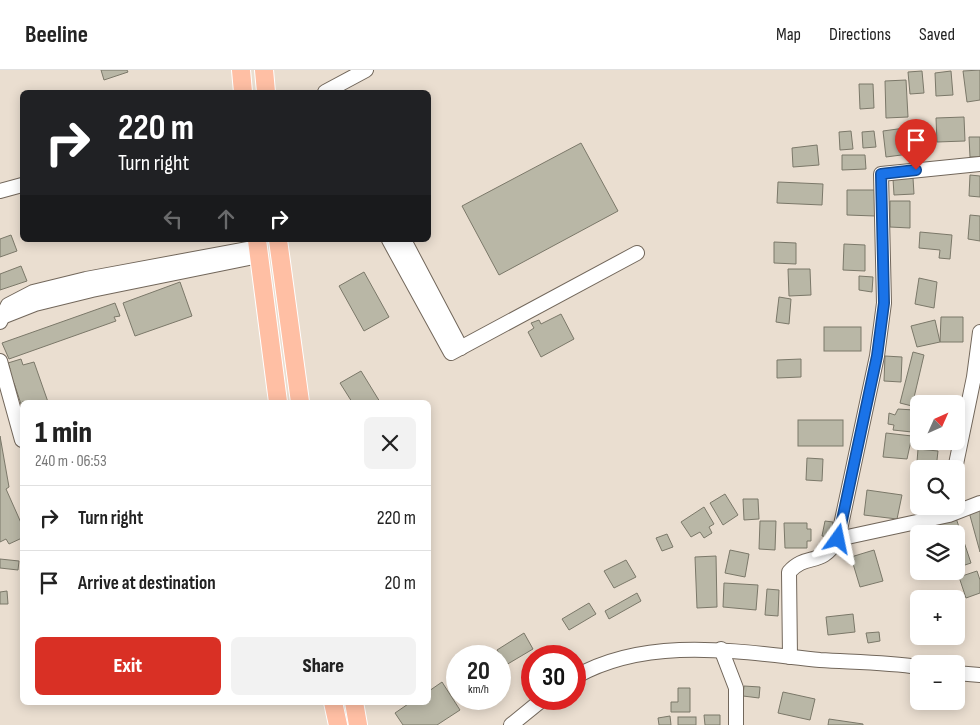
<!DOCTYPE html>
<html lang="en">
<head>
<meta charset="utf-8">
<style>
	:root { --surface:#fff; --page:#f2f2f2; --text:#222; --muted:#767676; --line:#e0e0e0; --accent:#d93025 }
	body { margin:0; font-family:"Sofia Sans Condensed",sans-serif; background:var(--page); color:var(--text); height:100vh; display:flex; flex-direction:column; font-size:19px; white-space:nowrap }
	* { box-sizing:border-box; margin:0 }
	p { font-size:16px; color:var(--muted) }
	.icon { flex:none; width:28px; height:28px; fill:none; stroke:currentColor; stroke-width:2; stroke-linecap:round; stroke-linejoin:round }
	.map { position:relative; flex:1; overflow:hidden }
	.side { position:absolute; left:20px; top:330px; width:411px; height:305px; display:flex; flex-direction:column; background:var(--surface); border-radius:8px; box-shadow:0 2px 12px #0003 }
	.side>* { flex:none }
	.top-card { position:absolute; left:20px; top:20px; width:411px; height:152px; border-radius:8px; box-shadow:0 2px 12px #0003; background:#202124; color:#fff; overflow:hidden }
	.needle { width:32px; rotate:45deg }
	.fabs { position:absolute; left:910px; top:325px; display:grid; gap:10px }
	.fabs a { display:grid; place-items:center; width:55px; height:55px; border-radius:8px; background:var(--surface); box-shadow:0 2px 12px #0003; font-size:25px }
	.speed { position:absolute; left:446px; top:575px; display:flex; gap:10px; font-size:25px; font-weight:700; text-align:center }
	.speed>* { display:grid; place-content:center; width:65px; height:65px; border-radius:50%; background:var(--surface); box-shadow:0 2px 12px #0003; line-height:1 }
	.speed small { font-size:12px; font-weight:400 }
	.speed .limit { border:8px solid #d22; background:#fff; color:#111 }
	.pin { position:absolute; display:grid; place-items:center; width:42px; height:42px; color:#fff; margin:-51px -21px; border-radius:50% 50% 50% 0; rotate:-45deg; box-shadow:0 0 5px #0007 }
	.pin .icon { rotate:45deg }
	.me { position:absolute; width:55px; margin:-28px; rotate:12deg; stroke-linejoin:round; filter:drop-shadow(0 0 4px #0008) }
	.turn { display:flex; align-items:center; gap:18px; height:105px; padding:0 15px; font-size:22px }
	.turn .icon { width:65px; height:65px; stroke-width:2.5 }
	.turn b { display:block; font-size:35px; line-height:42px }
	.lanes { display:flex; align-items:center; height:48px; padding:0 15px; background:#0003; justify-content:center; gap:25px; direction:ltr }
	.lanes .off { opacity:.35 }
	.round { display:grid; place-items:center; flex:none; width:52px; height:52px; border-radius:8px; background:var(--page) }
	.headline { display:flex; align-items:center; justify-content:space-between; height:85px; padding:0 15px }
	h1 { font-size:30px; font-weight:800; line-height:38px }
	.action { display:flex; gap:10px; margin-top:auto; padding:10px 15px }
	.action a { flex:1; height:58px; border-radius:8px; background:var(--accent); color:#fff; font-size:20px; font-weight:800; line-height:58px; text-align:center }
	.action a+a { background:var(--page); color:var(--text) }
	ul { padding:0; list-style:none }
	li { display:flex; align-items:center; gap:15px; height:65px; padding:0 15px; border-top:1px solid var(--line) }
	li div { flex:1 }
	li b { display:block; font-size:19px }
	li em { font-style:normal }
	header { display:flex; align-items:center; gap:30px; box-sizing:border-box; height:70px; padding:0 25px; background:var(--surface); border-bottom:1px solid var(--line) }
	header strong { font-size:24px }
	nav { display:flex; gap:28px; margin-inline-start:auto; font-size:18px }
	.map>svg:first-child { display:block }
	.building { fill:#b9b7a6; stroke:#7b7869 }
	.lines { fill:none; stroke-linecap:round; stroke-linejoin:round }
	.minor-casing { stroke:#72675b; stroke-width:16 }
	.major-casing { stroke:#fff; stroke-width:20 }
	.minor { stroke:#fff; stroke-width:14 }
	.major { stroke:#ffbfa4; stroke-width:18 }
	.route-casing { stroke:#114b97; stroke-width:12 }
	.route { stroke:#1a73e8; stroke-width:9 }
</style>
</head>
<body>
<header>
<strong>Beeline</strong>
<nav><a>Map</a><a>Directions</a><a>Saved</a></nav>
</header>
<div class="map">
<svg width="980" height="655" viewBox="0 0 980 655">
	<rect width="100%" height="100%" fill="#eaded0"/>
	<!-- building -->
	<g class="building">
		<polygon points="101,0 127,0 128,2 104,10"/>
		<polygon points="980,0 980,30 967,32 963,1"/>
		<polygon points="922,1 924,23 910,24 908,2"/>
		<polygon points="951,1 953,25 936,26 935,3"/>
		<polygon points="906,10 908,47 886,48 885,11"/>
		<polygon points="859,14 873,14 874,38 860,39"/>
		<polygon points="964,47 965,71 937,72 936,48"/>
		<polygon points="905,58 909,84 886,87 883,61"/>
		<polygon points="851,61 853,79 840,80 839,62"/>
		<polygon points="874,61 876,77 863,78 862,62"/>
		<polygon points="969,67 980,67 980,87 970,87"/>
		<polygon points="581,73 618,141 499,205 462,136"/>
		<polygon points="817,75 819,95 793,97 792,78"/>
		<polygon points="842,85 865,85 866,99 842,100"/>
		<polygon points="970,105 980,106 980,127 969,126"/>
		<polygon points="913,108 914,124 894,125 893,109"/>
		<polygon points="778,112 823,114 822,135 777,133"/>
		<polygon points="847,120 875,120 875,146 847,145"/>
		<polygon points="890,131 910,131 910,158 890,157"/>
		<polygon points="970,145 980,146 980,171 968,169"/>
		<polygon points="920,162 952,165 950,189 939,188 940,180 919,178"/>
		<polygon points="11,165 17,181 0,187 0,169"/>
		<polygon points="774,172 796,173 796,194 774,193"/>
		<polygon points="844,174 865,175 865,201 843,200"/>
		<polygon points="21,196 27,211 0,220 0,204"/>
		<polygon points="788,199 810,199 811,225 789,226"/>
		<polygon points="364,202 389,247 364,261 339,216"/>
		<polygon points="859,206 873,207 872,222 859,220"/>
		<polygon points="919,208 937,212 934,238 915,234"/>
		<polygon points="180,212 192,246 135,266 123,233"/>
		<polygon points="779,227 791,229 789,254 776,252"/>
		<polygon points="115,233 120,246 114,247 116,251 9,289 2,273"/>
		<polygon points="561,244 574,269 541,287 528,262 534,258 531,253 539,250 541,254"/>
		<polygon points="941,247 963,247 963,272 940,272"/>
		<polygon points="935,250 940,272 917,277 911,256"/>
		<rect x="824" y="257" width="37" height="24"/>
		<polygon points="913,282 924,285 912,336 900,333"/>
		<polygon points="885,286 902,287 901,312 884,311"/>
		<polygon points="21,289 23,295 34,292 48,332 22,332 22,337 14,313 11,314 6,301 10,299 8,293"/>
		<polygon points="801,289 801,307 777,308 777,290"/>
		<polygon points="361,301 380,332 352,332 340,313"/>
		<polygon points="898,339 914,340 912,362 893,360 894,355 888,354 889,343 895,345"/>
		<rect x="798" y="350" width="45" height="26"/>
		<polygon points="886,363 912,366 907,389 883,387"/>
		<polygon points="0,366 9,417 6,419 22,455 22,468 9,474 6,469 0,472"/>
		<polygon points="918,379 938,381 936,399 919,399 919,405 916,405"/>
		<polygon points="807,388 823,389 822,411 806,410"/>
		<polygon points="867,420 902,425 897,449 864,445"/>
		<polygon points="725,424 738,445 723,455 710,433"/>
		<polygon points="743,429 758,429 759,449 744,450"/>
		<polygon points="923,436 938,436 938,443 923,442"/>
		<polygon points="704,437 714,454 709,457 712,463 704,468 700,462 691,467 681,452"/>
		<polygon points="980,439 980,482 969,442"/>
		<polygon points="955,445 971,493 956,498 956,464 943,464 938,451"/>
		<polygon points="760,451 776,451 775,480 759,479"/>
		<polygon points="825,451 833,452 830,467 822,466"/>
		<polygon points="784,453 807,453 807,459 811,459 811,471 807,471 807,478 785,478"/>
		<polygon points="667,464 673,477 662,481 656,468"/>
		<polygon points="730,480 749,484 745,507 725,503"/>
		<polygon points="874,480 883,511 860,517 851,487"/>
		<polygon points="716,486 717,537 697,538 695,487"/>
		<polygon points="0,489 19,491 18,500 0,498"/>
		<polygon points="626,490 636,507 614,518 604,501"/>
		<polygon points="977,501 980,510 980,523 966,528 959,507"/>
		<polygon points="724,513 758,515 756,540 723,537"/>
		<polygon points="767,519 779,520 778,546 765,545"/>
		<polygon points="7,521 8,534 0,534 0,522"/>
		<polygon points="637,523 641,531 609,549 605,541"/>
		<polygon points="589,533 596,544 569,560 562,549"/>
		<polygon points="853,544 855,562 828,565 826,547"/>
		<polygon points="879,562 880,571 868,573 866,563"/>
		<polygon points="524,563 533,579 506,595 497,580"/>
		<polygon points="442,612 460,640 437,655 403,655 395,643 411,632 429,632 429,621"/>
		<polygon points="744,616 760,617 759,628 743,626"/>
		<polygon points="678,618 690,618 690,642 671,642 671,632 678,632"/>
		<polygon points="783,622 815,629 810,650 778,643"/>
		<polygon points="704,645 720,645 720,655 705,655"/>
		<polygon points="670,646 671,655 659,655 658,648"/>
		<rect x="678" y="647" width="18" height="8"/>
		<polygon points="829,649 863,654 863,655 828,655"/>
	</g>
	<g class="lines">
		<defs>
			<g id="minor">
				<polyline points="325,22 366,0"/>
				<polyline points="0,121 22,115"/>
				<polyline points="389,170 451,283 637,183"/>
				<polyline points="404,170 461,278"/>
				<polyline points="2,247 35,234 92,220 254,187"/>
				<polyline points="0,252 8,235 33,222 86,209 258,177"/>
				<polyline points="0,291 22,370"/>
				<polyline points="955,399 974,307 980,262"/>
				<polyline points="838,469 949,445 980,433"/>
				<polyline points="721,579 736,618 736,655"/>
				<path d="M790,587L789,502C807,482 821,498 838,469L877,286L884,233L881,104L980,94"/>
				<polyline points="956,603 980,605"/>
				<path d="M575,607C649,565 739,582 820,590C853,592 887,592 919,597"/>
				<polyline points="511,655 543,629"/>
			</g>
			<g id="major">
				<polyline points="241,0 243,22"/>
				<polyline points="264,0 266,22"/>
				<polyline points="257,170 278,332"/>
				<polyline points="278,170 300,332"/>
				<polyline points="333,632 338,655"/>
				<polyline points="354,632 358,655"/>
			</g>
		</defs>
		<!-- minor casing -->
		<use href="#minor" class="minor-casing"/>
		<!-- major casing -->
		<use href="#major" class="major-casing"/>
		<!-- minor -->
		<use href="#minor" class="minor"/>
		<!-- major -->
		<use href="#major" class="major"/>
	</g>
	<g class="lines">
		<defs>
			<polyline id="route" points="838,469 877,286 884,233 881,104 916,100"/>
		</defs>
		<!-- route casing -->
		<use href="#route" class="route-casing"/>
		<!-- route -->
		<use href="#route" class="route"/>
	</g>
</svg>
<div class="fabs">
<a><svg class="needle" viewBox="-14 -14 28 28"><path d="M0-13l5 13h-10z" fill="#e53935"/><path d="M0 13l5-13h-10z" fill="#767676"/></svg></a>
<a><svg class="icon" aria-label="search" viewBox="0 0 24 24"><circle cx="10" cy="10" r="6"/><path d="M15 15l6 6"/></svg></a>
<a><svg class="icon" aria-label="layers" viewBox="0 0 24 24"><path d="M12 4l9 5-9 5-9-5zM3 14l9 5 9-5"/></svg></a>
<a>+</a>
<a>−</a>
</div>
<div class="speed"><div>20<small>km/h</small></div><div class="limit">30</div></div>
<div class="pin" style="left:916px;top:100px;background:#d93025"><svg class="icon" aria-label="arrive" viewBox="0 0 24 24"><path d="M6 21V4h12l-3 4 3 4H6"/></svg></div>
<svg class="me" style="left:838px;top:469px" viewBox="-20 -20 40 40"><path d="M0-17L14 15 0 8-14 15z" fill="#1a73e8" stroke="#fff" stroke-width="4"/></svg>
<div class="top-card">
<div class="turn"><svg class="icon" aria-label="right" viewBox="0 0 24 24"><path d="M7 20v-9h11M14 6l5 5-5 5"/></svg><div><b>220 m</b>Turn right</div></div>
<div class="lanes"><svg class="icon off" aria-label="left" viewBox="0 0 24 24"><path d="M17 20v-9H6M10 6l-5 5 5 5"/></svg><svg class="icon off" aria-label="ahead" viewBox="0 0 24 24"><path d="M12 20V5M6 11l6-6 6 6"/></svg><svg class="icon" aria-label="right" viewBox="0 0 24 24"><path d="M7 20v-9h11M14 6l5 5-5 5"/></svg></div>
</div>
<section class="side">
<div class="headline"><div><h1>1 min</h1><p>240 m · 06:53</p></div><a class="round"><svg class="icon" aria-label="close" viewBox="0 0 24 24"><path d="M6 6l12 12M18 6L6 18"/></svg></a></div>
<ul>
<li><svg class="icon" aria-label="right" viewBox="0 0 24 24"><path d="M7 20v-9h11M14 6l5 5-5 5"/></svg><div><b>Turn right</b></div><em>220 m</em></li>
<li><svg class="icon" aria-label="arrive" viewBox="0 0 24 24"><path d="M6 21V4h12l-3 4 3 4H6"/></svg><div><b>Arrive at destination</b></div><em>20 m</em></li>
</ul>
<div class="action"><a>Exit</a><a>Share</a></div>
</section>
</div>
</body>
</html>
